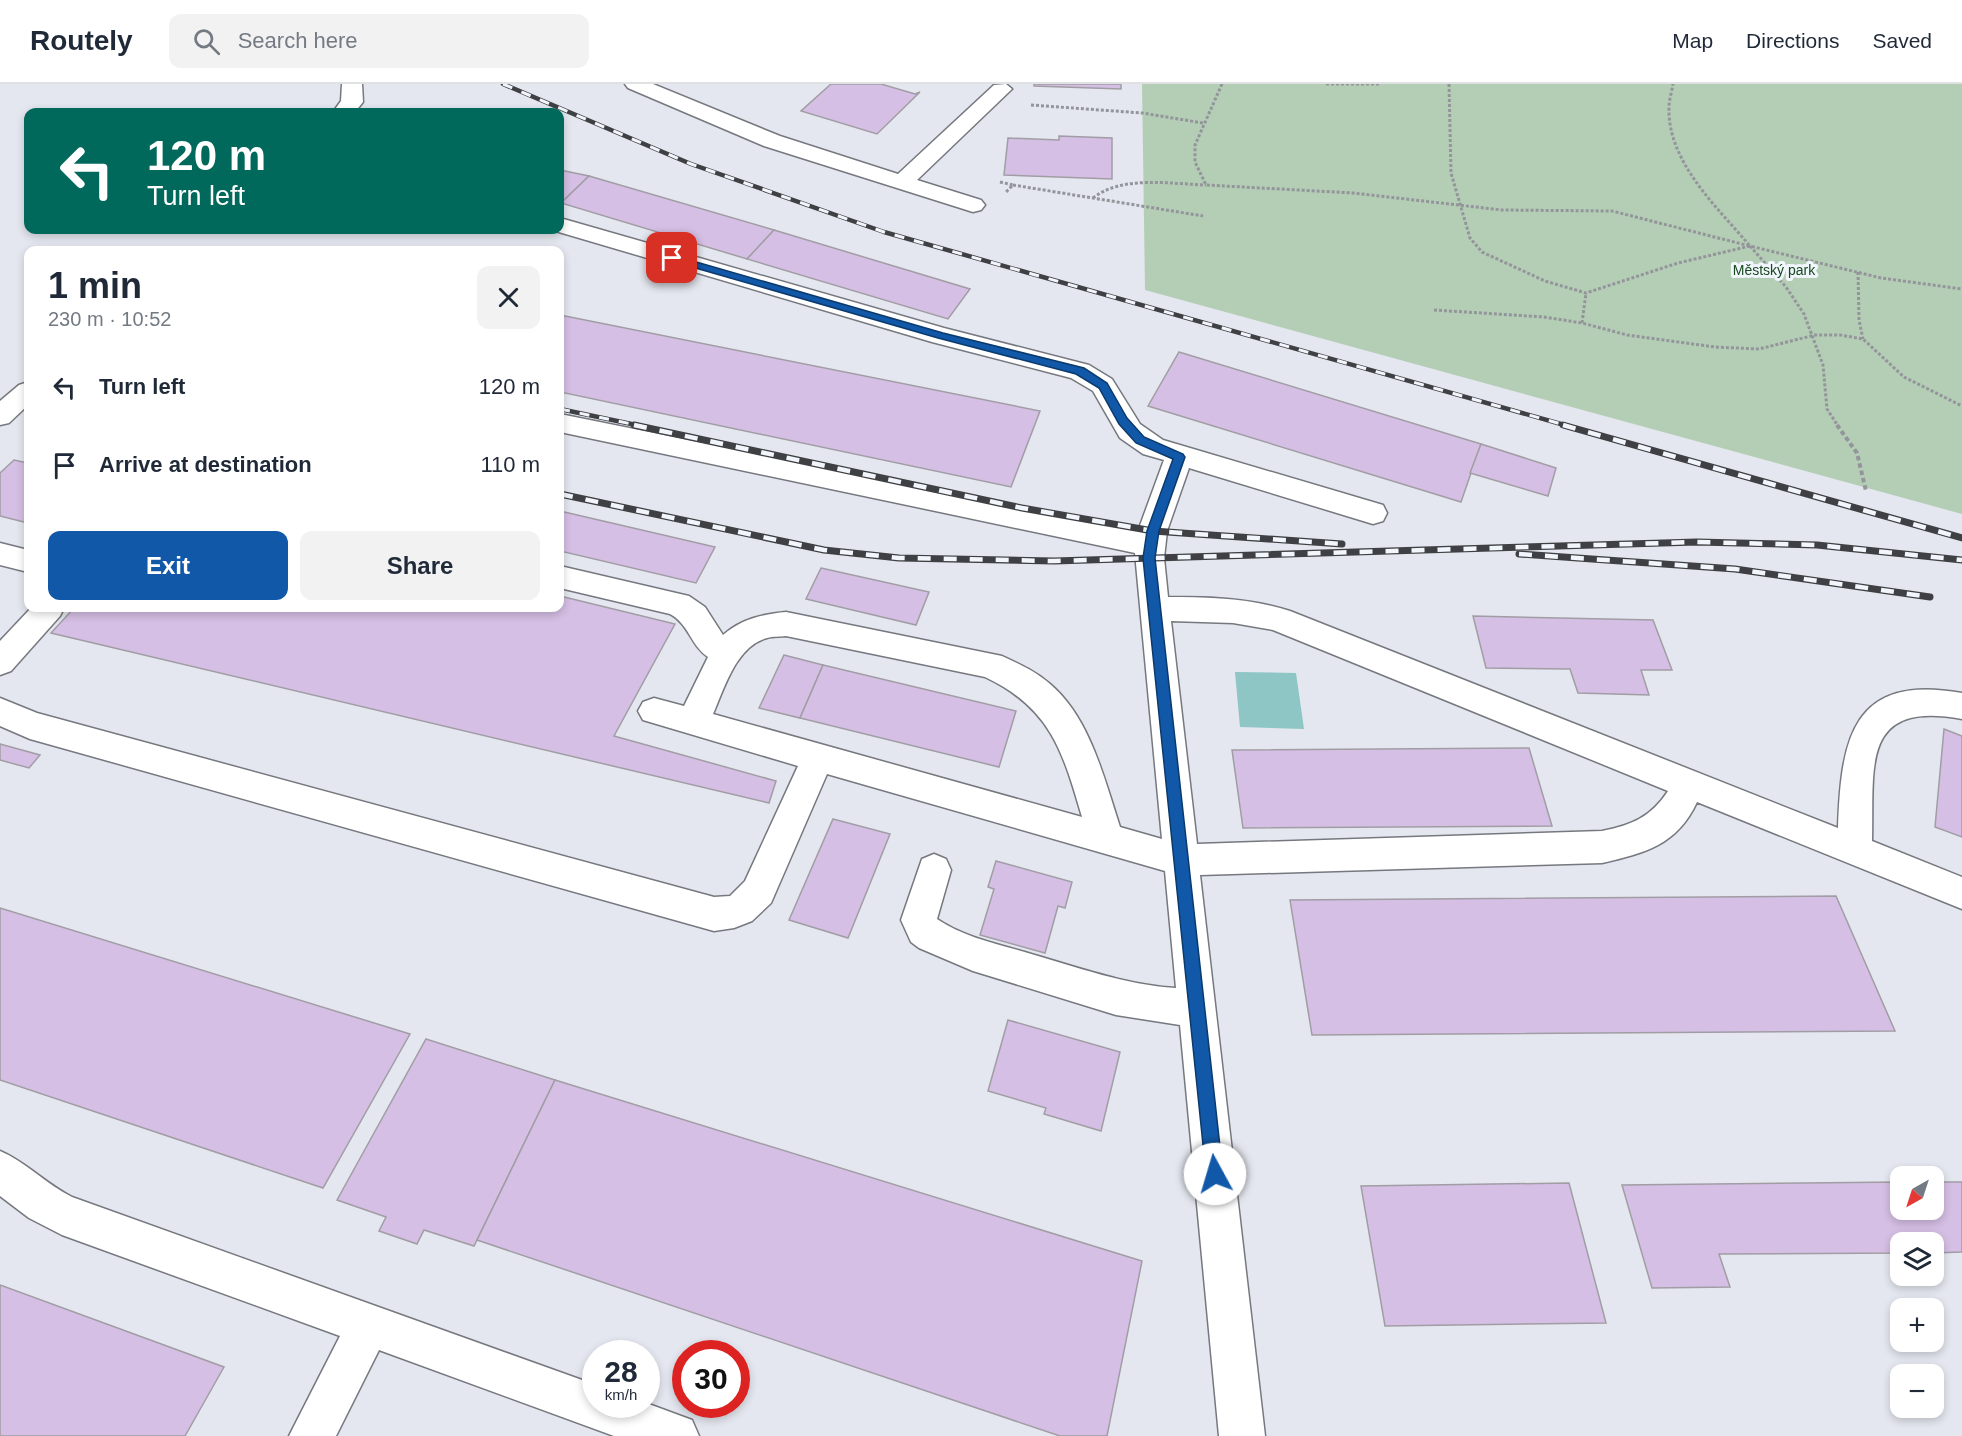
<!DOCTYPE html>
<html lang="en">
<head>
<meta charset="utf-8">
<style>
	:root { --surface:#fff; --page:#f2f2f3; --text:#1f2937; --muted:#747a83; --line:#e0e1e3; --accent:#1159a8 }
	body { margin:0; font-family:Helvetica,sans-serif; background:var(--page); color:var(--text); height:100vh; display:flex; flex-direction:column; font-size:22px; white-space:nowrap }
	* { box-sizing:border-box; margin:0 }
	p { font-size:20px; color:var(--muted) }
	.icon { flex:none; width:33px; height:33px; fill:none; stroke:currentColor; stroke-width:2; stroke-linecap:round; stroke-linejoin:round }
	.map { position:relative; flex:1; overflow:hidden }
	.panel { position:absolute; left:24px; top:162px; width:540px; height:366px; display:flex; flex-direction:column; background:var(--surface); border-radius:12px; box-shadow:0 3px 9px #0003 }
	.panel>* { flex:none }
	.hud { position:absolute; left:24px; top:24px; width:540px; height:126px; border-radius:12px; box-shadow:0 3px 9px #0003; background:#00695c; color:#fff; overflow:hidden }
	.needle { width:39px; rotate:219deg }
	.tools { position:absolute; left:1890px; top:1082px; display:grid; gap:12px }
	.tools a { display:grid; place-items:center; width:54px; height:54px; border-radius:12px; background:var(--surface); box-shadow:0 3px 9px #0003; font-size:30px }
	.speed { position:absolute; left:582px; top:1256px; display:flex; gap:12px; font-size:30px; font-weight:700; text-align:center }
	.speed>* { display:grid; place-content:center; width:78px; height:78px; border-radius:50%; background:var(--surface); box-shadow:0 3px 9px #0003; line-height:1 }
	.speed small { font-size:15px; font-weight:400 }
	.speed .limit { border:9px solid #d22; background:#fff; color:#111 }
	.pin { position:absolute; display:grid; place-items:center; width:51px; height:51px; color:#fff; margin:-26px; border-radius:12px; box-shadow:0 3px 9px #0006 }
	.me { position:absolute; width:66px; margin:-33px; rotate:354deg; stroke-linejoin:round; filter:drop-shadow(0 0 4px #0008) }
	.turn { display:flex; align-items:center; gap:21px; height:126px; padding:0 24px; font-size:27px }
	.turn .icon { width:78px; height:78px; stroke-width:2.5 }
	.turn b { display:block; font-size:42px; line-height:51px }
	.round { display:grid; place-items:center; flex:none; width:63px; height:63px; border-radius:12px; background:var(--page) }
	.headline { display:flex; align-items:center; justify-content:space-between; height:102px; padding:0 24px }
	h1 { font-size:36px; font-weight:800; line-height:45px }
	.primary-button { display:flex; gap:12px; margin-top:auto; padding:12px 24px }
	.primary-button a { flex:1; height:69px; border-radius:12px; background:var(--accent); color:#fff; font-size:24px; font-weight:800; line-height:69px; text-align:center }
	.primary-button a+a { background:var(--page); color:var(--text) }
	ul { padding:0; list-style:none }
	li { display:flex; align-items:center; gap:18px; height:78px; padding:0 24px }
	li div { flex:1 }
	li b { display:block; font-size:22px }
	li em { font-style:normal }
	header { display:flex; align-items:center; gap:36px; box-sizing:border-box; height:84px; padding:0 30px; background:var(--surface); border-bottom:2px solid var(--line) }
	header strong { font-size:28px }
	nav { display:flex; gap:33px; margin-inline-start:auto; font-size:21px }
	.search { width:420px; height:54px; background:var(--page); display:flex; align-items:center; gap:15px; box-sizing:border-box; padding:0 21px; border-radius:12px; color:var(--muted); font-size:22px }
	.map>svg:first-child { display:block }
	.green { fill:#b4ceb5 }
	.water { fill:#8ec5c5 }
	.building { fill:#d5bfe4; stroke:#a19da4; stroke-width:1.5 }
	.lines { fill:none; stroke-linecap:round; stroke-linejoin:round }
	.minor-casing { stroke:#75787e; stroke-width:3 }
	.path-far1 { stroke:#93959b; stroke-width:3; stroke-dasharray:3 2; stroke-linecap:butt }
	.path { stroke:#93959b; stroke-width:4; stroke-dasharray:4.5 3; stroke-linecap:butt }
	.minor { fill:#fff; fill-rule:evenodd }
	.rail-far1-casing { stroke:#3f4043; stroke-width:4.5 }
	.rail-casing { stroke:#3f4043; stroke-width:7 }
	.rail-far1 { stroke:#f1f5fc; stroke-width:3; stroke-dasharray:10; stroke-linecap:butt }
	.rail { stroke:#f1f5fc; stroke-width:4.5; stroke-dasharray:13; stroke-linecap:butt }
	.route { fill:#1159a8; stroke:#0b3a6d; stroke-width:1.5 }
	.labels { text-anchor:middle; stroke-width:6; stroke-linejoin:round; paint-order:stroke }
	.far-park-label { font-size:14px; fill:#18481e; stroke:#f1f5fc }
</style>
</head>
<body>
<header>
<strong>Routely</strong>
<div class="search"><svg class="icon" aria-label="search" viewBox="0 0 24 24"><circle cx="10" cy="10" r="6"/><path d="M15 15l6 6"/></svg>Search here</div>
<nav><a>Map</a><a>Directions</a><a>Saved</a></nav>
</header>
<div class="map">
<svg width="1962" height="1352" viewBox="0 0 1962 1352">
	<rect width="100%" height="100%" fill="#e4e7ef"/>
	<!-- green -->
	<polygon class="green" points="1142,0 1962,0 1962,430 1145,206"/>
	<!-- water -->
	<polygon class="water" points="1235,588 1296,589 1304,645 1240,643"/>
	<!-- building -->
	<g class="building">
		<polygon points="831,0 881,0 915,10 920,8 877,50 801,27"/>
		<polygon points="1034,0 1121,0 1121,5 1034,2"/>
		<polygon points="1059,52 1112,54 1112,95 1004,91 1008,54 1059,56"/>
		<polygon points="560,86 589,92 561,119 560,118"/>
		<polygon points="589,92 774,146 747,175 561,119"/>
		<polygon points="774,146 970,205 948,235 747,175"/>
		<polygon points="560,231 1040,327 1011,403 560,308"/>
		<polygon points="1179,268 1481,360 1461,418 1148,322"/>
		<polygon points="1481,360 1556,384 1548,412 1470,389"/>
		<polygon points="14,376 28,379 28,439 0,432 0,389"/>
		<polygon points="560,427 715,463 696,499 560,467"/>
		<polygon points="821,484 929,508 916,541 806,515"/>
		<polygon points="560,512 675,540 614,652 776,697 769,719 51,549 74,524 560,524"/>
		<polygon points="1473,532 1653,536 1672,586 1641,586 1649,611 1578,609 1570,585 1486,584"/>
		<polygon points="784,571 823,581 800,634 759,624"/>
		<polygon points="823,581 1016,627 999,683 800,634"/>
		<polygon points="1944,645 1962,652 1962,753 1935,743"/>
		<polygon points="0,660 40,671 29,684 0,676"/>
		<polygon points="1529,664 1552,742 1243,744 1232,666"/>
		<polygon points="833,735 890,750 848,854 789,836"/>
		<polygon points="996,777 1072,798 1065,824 1058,822 1045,869 980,851 994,805 988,803"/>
		<polygon points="1836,812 1895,947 1312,951 1290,816"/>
		<polygon points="0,824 410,950 323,1104 0,996"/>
		<polygon points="1008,936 1120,968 1101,1047 1044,1030 1046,1024 988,1007"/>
		<polygon points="426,955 555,996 474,1162 424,1146 417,1160 379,1147 386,1133 337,1116"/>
		<polygon points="555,996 1142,1177 1107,1352 1060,1352 477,1156"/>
		<polygon points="1900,1098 1900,1125 1934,1125 1934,1098 1962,1098 1962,1168 1934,1169 1934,1158 1900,1158 1900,1169 1719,1170 1730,1203 1652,1204 1622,1101"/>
		<polygon points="1569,1099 1606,1239 1385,1242 1361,1102"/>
		<polygon points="0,1201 224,1283 185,1352 0,1352"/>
	</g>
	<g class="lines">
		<defs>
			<g id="minor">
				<polygon points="342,0 362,0 363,18 355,28 333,28 341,17"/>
				<polygon points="625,0 653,0 780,52 898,90 994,1 1006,0 1012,5 917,96 981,116 985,121 981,126 973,128 764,62 628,4"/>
				<path d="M560,134L944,244L1089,281L1112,295L1140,340L1163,356L1383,421L1387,429L1383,437L1373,440L1189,384L1167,447L1164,474L1168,513C1210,513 1250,514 1290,527L1838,744C1841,655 1852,589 1962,609V635C1860,616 1874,683 1872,757L1962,793V825L1697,718C1677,761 1645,769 1602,779L1200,791L1265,1352H1219L1180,941L1116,931L973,887L919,864L911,858L901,836L922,775L934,770L946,775L951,786L937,835C963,853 998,860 1028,869C1077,883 1125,901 1176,904L1165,787L827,690L771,819L752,837L734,844L714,847L30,655L0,642V614L37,629L714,813L730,812L745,797L798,682L643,636L638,627L643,618L654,614L684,622L708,573C691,562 689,540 670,530L560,504V482L689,512L705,523L723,551C741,535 763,530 786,528L1002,572C1019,580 1035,587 1050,600C1090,634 1104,694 1120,743L1162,755L1135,469L560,348V330L1138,447L1164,376L1143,370L1120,354L1093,307L1071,294L932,258L552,146H560ZM1171,537L1233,539L1273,546L1668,707C1651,733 1632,741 1602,747L1197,760ZM786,552L985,593C1051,624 1063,668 1082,733L713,630C724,605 736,562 767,554C773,552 780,553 786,552Z"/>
				<polygon points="28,298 28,321 9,339 0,341 0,317 19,301"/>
				<polygon points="0,459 28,466 28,488 0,481"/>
				<polygon points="31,524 64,524 60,532 11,587 0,591 0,557"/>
				<path d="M0,1067C26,1078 46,1100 72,1113L596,1301V1320L646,1319L692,1336L699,1352H614L379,1266L336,1352H289L340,1252L62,1151L29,1134L0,1112Z"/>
			</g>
		</defs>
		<!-- minor casing -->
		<use href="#minor" class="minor-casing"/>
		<!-- path-far1 -->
		<g class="path-far1">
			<path d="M1222,0L1195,61V78L1206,101L1353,109L1502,126L1612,127L1750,162C1718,124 1667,78 1669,23C1669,16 1672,7 1673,0"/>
			<polyline points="1326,0 1379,0"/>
			<polyline points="1449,0 1451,89 1470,154 1482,168 1545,197 1586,209 1678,179 1750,162 1881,194 1962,205"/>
			<polyline points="1031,21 1142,29 1203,39"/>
			<polyline points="1000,98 1013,101 1006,108"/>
			<polyline points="1013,101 1203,132"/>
			<path d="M1093,114C1122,91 1171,100 1206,101"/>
			<polyline points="1750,162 1786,203 1804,230 1823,281 1827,325 1838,342"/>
			<polyline points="1858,188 1859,236 1863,255"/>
			<polyline points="1434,226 1544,233 1582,239 1627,251 1715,263 1759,265 1815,251 1840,251 1863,255 1904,293 1962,322"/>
			<polyline points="1582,239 1586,209"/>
		</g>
		<!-- path -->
		<polyline class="path" points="1837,341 1857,369 1866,407"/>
		<!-- minor -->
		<use href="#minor" class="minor"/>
		<defs>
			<g id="rail-far1">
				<polyline points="503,0 691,80 884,148 1568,342"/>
				<polyline points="560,325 641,342"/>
			</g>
			<g id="rail">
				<polyline points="634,341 1022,424 1153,447 1342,460"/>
				<polyline points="1563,341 1962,454"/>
				<polyline points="560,410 824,466 899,474 1054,477 1697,458 1817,461 1962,476"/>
				<polyline points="1519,470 1735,485 1930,513"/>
			</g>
		</defs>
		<!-- rail-far1 casing -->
		<use href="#rail-far1" class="rail-far1-casing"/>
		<!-- rail casing -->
		<use href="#rail" class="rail-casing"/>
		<!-- rail-far1 -->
		<use href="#rail-far1" class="rail-far1"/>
		<!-- rail -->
		<use href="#rail" class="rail"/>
	</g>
	<!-- route -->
	<polygon class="route" points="672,171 943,249 1084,284 1107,299 1127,334 1144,353 1183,370 1185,373 1159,447 1155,474 1223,1090 1221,1096 1215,1099 1209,1096 1206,1090 1143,474 1147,447 1173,375 1136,359 1119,340 1099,304 1076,290 938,254 668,176 667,174"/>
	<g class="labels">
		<!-- far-park labels -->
		<g class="far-park-label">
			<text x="1774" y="191">Městský park</text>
		</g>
	</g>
</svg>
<div class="tools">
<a><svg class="needle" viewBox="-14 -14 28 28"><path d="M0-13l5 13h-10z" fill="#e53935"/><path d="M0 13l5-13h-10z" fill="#747a83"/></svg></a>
<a><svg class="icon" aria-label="layers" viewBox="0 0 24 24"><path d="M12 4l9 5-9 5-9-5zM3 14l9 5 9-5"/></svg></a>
<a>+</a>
<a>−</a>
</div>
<div class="speed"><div>28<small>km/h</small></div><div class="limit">30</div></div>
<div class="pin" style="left:672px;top:174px;background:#d93025"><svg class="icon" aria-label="arrive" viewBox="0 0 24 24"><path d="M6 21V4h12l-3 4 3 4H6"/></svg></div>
<svg class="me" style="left:1215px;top:1090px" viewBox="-20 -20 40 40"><circle r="19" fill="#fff"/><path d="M0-13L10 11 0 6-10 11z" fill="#1159a8"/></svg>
<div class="hud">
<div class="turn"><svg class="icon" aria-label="left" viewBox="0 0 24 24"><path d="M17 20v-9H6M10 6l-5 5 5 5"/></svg><div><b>120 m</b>Turn left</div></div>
</div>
<section class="panel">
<div class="headline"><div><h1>1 min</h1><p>230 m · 10:52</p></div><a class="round"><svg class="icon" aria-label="close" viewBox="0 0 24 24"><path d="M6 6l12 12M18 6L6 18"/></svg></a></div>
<ul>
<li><svg class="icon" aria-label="left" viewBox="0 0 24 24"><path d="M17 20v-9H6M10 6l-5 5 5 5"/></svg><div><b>Turn left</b></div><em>120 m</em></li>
<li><svg class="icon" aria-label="arrive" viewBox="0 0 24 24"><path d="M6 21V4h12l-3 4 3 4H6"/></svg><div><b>Arrive at destination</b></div><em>110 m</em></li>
</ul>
<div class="primary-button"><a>Exit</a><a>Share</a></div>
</section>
</div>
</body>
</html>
